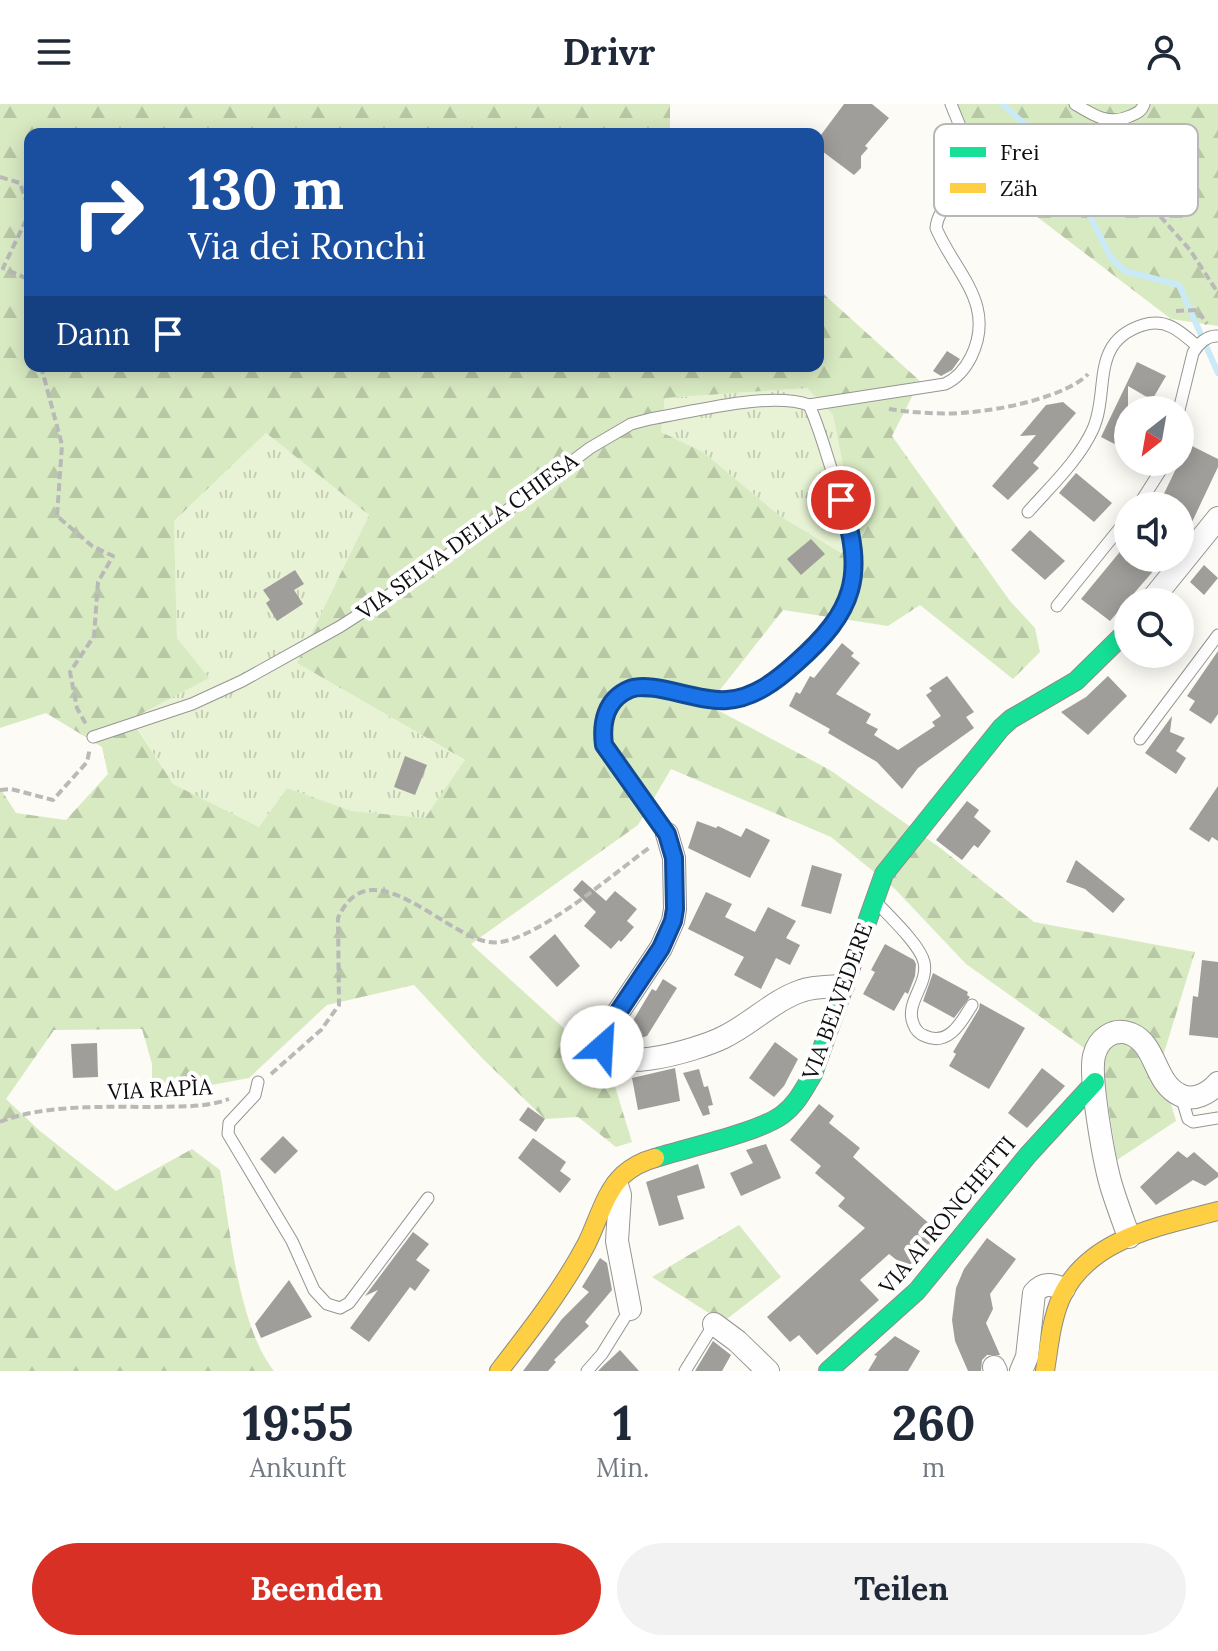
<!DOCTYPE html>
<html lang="de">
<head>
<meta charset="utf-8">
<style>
	:root { --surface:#fff; --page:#f2f2f3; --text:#1f2937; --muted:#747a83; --accent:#d93025 }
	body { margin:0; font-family:Lora,serif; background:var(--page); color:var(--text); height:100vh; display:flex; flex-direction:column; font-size:30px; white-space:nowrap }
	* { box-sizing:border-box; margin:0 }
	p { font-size:26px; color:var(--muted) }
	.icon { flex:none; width:44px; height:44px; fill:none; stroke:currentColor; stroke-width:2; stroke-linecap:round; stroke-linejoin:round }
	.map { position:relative; height:1267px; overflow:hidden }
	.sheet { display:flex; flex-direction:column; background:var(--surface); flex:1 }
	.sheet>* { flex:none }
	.top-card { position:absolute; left:24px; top:24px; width:800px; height:244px; border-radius:16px; box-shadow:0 4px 20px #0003; background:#1a4fa0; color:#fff; overflow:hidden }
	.needle { width:52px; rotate:211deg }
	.fabs { position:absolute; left:1114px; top:292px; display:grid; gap:16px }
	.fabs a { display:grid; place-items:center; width:80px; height:80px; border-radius:50%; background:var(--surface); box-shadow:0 4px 20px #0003; font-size:40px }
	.pin { position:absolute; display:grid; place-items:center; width:68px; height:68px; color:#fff; margin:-34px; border:4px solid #fff; border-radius:50%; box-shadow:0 2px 8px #0007 }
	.me { position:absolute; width:88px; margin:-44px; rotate:26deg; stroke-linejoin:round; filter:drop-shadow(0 0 6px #0008) }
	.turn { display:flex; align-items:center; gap:28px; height:168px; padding:0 32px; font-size:36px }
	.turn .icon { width:104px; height:104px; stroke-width:2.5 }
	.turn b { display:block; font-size:56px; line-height:68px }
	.then { display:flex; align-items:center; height:76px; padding:0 32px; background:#0003; gap:16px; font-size:30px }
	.eta { display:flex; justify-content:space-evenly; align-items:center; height:136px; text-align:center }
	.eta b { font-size:48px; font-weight:700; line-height:56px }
	.cta { display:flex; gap:16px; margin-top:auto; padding:16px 32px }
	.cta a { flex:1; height:92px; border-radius:48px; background:var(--accent); color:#fff; font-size:32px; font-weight:700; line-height:92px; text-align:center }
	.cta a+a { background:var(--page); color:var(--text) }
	header { display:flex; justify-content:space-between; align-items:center; height:104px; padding:0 32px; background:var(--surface); font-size:36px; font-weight:700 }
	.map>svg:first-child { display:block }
	.grass { fill:url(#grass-tufts) }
	.forest { fill:url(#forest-firs); fill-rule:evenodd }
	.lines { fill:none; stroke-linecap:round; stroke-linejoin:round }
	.stream { stroke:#caeaf8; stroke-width:6 }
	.building { fill:#a09e9a }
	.lane-casing { stroke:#969593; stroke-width:13 }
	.street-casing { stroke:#969593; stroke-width:24 }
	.fast-casing { stroke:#8c8c89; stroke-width:20 }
	.slow-casing { stroke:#8c8c89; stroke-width:20 }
	.path { stroke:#b9b9b8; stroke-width:4; stroke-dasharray:8 4; stroke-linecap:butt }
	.lane { stroke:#fffefe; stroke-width:11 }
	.street { stroke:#fffefe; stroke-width:22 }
	.fast { stroke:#16e098; stroke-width:18 }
	.slow { stroke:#ffcf43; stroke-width:18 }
	.route-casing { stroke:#114b97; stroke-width:20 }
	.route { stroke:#1a73e8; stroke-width:14 }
	.labels { text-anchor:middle; stroke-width:8; stroke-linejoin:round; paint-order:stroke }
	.street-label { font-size:22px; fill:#0f0f0f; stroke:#fff }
	.key { fill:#fff; stroke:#b7b7b7; stroke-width:2 }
	.key-label { font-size:22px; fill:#0f0f0f }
</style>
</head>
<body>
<header><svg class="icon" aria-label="menu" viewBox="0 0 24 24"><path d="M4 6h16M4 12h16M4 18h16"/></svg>Drivr<svg class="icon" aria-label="person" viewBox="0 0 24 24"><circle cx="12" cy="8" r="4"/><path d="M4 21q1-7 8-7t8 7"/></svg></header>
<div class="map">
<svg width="1218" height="1267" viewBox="0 0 1218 1267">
	<defs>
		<pattern id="grass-tufts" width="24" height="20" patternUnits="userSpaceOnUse" patternTransform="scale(2)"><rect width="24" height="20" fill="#e7f3d4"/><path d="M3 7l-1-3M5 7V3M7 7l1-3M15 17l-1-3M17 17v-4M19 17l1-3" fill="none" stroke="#c5cfb5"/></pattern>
		<pattern id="forest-firs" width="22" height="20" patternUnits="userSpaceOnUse" patternTransform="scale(2)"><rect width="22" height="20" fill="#d8eac2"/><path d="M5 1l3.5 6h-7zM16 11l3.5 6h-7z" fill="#b8c8a6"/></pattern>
	</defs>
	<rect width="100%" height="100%" fill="#fcfbf5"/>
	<!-- grass -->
	<g class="grass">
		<polygon points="807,284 833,311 845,372 843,449 780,412 703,348 661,328 665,294"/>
		<polygon points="266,329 369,411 297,559 466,657 425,714 352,707 287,684 259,723 173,680 131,614 208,574 177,534 174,417"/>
	</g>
	<!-- forest -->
	<g class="forest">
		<path d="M0,0H670V30H30V262H818V185L920,277L892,332L1010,497L1035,524L1040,548L1013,575L920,501L888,522L783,506L708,601L830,666L939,743L1034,818L1195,848L1160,962L1176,1017L1117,1056L1101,956L966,860L895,785L831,733L671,665L638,721L471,840L610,966L632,1038L616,1043L578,1013L545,1015L483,955L414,881L327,901L249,974L206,982L152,984V960L142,925L54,926L6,995L40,1027L116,1087L192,1045L220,1066C230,1123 238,1222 274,1267H0V684L16,709L66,716L108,670L102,643L46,609L0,624ZM807,284L833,311L845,372L842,449L780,412L703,348L661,328L665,294ZM266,329L369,411L297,559L465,656L425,714L352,707L287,684L259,723L173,680L131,615L209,574L177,534L174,417Z"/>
		<polygon points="945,0 1218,0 1218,222 1171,215 998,83"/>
		<polygon points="739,1121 781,1173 723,1218 652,1173"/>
	</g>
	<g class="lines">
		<!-- stream -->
		<polyline class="stream" points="1002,0 1049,42 1090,112 1111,154 1125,167 1179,181 1218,269"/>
	</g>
	<!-- building -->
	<g class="building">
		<polygon points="844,0 872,0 889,14 865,42 868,44 861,52 861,64 854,71 818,44 818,35"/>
		<polygon points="947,247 960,255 952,266 941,272 933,267"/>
		<polygon points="1137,258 1166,272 1152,296 1128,282 1128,347 1101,333"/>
		<polygon points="1063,298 1076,309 1033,359 1039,364 1008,396 992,382 1036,331 1020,332 1046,301"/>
		<polygon points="1188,340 1218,355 1218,363 1192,418 1180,412 1180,402 1158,402"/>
		<polygon points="1076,369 1112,399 1094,418 1059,389"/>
		<polygon points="1030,426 1065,457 1045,476 1011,446"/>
		<polygon points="811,435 825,450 801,471 787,455"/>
		<polygon points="1128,438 1128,454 1141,454 1155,465 1110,517 1081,495"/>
		<polygon points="1204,461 1218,474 1204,491 1190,478"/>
		<polygon points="295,466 304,480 294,486 303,500 277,517 266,499 270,496 263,486"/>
		<polygon points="842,539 854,549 851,552 860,559 836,590 871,610 866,619 878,625 874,631 898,646 935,622 932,618 941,612 926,591 932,587 929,584 947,572 974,608 966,613 974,624 918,664 902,685 877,658 828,629 830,625 789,602 796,588 800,590 810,572 814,574"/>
		<polygon points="1218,547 1218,610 1211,620 1189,606 1195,597 1187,592"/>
		<polygon points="1108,572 1127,592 1088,631 1061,608 1086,593"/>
		<polygon points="1172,612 1170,628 1185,634 1176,647 1186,654 1176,670 1145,649"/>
		<polygon points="405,652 427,661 415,691 394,683"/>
		<polygon points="1218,682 1218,737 1212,733 1209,738 1189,725"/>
		<polygon points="967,697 979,706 974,713 991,727 978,744 974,741 962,756 936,736"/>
		<polygon points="697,717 716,724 718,722 741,733 746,724 770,736 750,774 688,744"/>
		<polygon points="1076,756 1125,795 1113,809 1085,785 1066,778"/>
		<polygon points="812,761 842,770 831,810 801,802"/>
		<polygon points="582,776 606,797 615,787 637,805 627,817 634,823 621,838 619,836 611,845 584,822 596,808 573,786"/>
		<polygon points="706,788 732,800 725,813 755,828 768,803 796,817 786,834 800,841 790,861 776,854 761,885 734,871 744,853 688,825"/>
		<polygon points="555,830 580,862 557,883 529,853"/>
		<polygon points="885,840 914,856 916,860 915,872 908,890 905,888 894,907 863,890 875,868 871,866"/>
		<polygon points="1202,856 1218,858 1218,934 1189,931 1193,892 1198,893"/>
		<polygon points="933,869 968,888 967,891 970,893 954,914 923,897"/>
		<polygon points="663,875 677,884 647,932 619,940 652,885 656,887"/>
		<polygon points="980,899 1025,924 989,985 949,962 956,950 953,948 979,905"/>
		<polygon points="775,938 798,955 784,982 774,993 749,974"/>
		<polygon points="97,939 98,973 73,974 71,940"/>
		<polygon points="675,964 680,997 638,1006 632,974"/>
		<polygon points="1042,964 1065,982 1027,1024 1008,1009"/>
		<polygon points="699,965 704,983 708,982 713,1001 708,1002 710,1010 703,1012 683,969"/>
		<polygon points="819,1000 834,1012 829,1019 860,1044 853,1053 940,1129 909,1166 889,1150 860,1176 879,1196 817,1251 799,1231 790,1238 767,1213 865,1124 838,1102 845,1094 815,1069 821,1062 790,1036"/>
		<polygon points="528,1003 545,1015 536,1028 519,1016"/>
		<polygon points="283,1032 298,1047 275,1070 260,1055"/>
		<polygon points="533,1034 566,1058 560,1067 571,1075 560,1089 518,1054"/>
		<polygon points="766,1040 781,1074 741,1092 730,1069 753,1059 746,1046"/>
		<polygon points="1178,1047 1187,1054 1194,1048 1218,1069 1218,1073 1205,1082 1193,1076 1156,1101 1140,1083"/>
		<polygon points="698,1060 705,1084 677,1092 684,1115 659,1122 646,1078"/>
		<polygon points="413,1128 429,1140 416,1156 430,1166 415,1187 410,1183 369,1238 350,1224 378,1186 365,1192"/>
		<polygon points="987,1134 1016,1155 990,1190 993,1205 986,1219 1000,1251 987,1251 982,1256 981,1267 968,1267 955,1237 952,1216 956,1184 964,1165"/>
		<polygon points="600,1154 607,1159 612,1186 585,1218 589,1222 554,1256 556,1258 548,1267 523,1267 562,1215 589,1188 582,1183"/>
		<polygon points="289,1176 312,1213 261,1234 255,1220"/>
		<polygon points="895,1232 920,1247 908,1267 868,1267 877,1252 874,1251"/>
		<polygon points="713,1237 731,1251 722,1267 695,1267"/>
		<polygon points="620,1246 639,1267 598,1267 604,1261"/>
	</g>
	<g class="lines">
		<defs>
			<g id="lane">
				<path d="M1075,0C1093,11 1109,22 1130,12C1137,9 1141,8 1144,0"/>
				<path d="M1179,306L1193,249C1198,240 1207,231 1218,232"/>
				<polyline points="1138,402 1166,358"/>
				<path d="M1028,408C1050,383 1079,356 1093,325C1110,287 1089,238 1143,221C1166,214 1180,227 1197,242"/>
				<polyline points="1057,502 1128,414"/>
				<path d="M93,633L192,600L242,577L341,522L432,463L590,344L631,320L650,315C693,308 770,287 809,301"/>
				<polyline points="1140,635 1218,531"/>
				<path d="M667,730L604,641C601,618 605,595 629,585C653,575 698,599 725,597C755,594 778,575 799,556C868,495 861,457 835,376C826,350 820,325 809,301L945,280C958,274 965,265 971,253C997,200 955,169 936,124C937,111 946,101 954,90C979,56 965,36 951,0"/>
				<path d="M877,799C890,813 920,841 924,858C929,880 905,898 913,919C915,925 919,930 925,932C949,943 962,917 972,901"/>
				<polyline points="258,978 255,991 229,1019 228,1030 292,1137 314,1186 327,1200 340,1204 349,1199 428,1094"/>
				<polyline points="1181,992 1188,1015 1193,1018 1218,1014"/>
				<polyline points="587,1267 602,1250 630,1205"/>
				<polyline points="685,1267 714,1220"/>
			</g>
			<g id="street">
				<polyline points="1150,498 1218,414"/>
				<path d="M667,730L674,754L675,805L673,817L661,844L603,931C591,980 702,944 722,934C750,921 772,897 801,887C814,882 829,883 843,882"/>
				<polyline points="617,1081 620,1091 617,1137 630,1205"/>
				<path d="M1129,1133C1123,1116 1116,1098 1111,1081C1104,1057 1089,973 1094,952C1098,935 1113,923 1131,930C1157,941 1154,979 1180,991C1194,998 1209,989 1218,979"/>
				<polyline points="714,1220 737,1237 768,1267"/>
				<polyline points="994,1263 996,1267"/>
				<path d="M1021,1267L1027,1253L1034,1189C1043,1178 1052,1180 1064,1185"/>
			</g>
			<g id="fast">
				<path d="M655,1054C687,1044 759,1028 782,1011C797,1000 804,985 813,970L884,770L1001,624L1011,615L1076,577L1128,526"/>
				<polyline points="828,1267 917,1187 1028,1051 1095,978"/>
			</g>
			<g id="slow">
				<path d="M499,1267C530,1227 562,1186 586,1141C598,1118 604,1089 623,1071C632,1063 644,1057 655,1054"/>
				<path d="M1045,1267C1049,1243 1051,1217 1061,1194C1088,1134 1161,1122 1218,1107"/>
			</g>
		</defs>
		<!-- lane casing -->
		<use href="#lane" class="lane-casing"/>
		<!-- street casing -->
		<use href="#street" class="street-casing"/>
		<!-- fast casing -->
		<use href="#fast" class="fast-casing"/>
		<!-- slow casing -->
		<use href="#slow" class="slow-casing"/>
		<!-- path -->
		<g class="path">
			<polyline points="1105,30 1119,87 1151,102 1190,146 1218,189"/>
			<polyline points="0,73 20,79 30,108 3,164 30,176"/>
			<polyline points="1176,207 1197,206 1207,220"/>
			<polyline points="41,262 62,341 57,412 92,442 113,452 98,478 94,532 70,568 77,604 87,622"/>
			<path d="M889,305C914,309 946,311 971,308C1001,306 1068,292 1088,270"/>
			<polyline points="0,686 11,685 53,696 87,658 90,644"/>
			<path d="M271,970L321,926L339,901L338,814C370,742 443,831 489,838C528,845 615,768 649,744"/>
			<path d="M0,1018C44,1000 107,1003 155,1003C181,1002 205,1004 229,995"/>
		</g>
		<!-- lane -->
		<use href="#lane" class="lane"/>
		<!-- street -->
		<use href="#street" class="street"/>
		<!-- fast -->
		<use href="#fast" class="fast"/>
		<!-- slow -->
		<use href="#slow" class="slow"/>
	</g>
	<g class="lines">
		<defs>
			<path id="route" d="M602,943L603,931L661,844L673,817L675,805L674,754L667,730L604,641C601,618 606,595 630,585C652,576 699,599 727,596C754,594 776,577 796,559C855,507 866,471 841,396"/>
		</defs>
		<!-- route casing -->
		<use href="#route" class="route-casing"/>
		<!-- route -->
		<use href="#route" class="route"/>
	</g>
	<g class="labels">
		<!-- street labels -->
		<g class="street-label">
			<text transform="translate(467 432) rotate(-36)" y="8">VIA SELVA DELLA CHIESA</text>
			<text transform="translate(837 897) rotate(-70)" y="8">VIA BELVEDERE</text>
			<text transform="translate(160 985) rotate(-3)" y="8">VIA RAPÌA</text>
			<text transform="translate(947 1111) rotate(-50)" y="8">VIA AI RONCHETTI</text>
		</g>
	</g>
	<!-- legend -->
	<rect x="934" y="20" width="264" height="92" rx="12" class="key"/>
	<rect x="950" y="43" width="36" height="10" fill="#16e098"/>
	<rect x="950" y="79" width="36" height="10" fill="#ffcf43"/>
	<g class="key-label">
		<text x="1000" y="56">Frei</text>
		<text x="1000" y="92">Zäh</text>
	</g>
</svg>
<div class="fabs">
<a><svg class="needle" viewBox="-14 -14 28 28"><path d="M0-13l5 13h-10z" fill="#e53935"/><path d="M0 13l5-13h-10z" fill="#747a83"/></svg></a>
<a><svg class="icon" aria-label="sound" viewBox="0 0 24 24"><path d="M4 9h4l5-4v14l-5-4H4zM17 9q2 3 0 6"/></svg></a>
<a><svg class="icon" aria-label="search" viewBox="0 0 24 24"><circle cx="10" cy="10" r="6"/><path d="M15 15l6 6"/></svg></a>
</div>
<div class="pin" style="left:841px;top:396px;background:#d93025"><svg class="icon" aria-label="arrive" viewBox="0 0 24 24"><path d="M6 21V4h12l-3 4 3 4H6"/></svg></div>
<svg class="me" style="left:602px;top:943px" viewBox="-20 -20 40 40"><circle r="19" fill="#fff"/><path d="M0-13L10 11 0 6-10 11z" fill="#1a73e8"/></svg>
<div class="top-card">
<div class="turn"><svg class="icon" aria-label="right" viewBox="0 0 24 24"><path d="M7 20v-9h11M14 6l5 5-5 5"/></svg><div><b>130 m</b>Via dei Ronchi</div></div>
<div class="then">Dann<svg class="icon" aria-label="arrive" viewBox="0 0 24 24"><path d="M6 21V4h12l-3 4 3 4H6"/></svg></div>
</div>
</div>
<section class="sheet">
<div class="eta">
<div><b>19:55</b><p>Ankunft</p></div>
<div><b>1</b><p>Min.</p></div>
<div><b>260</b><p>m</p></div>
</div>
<div class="cta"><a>Beenden</a><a>Teilen</a></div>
</section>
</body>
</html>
